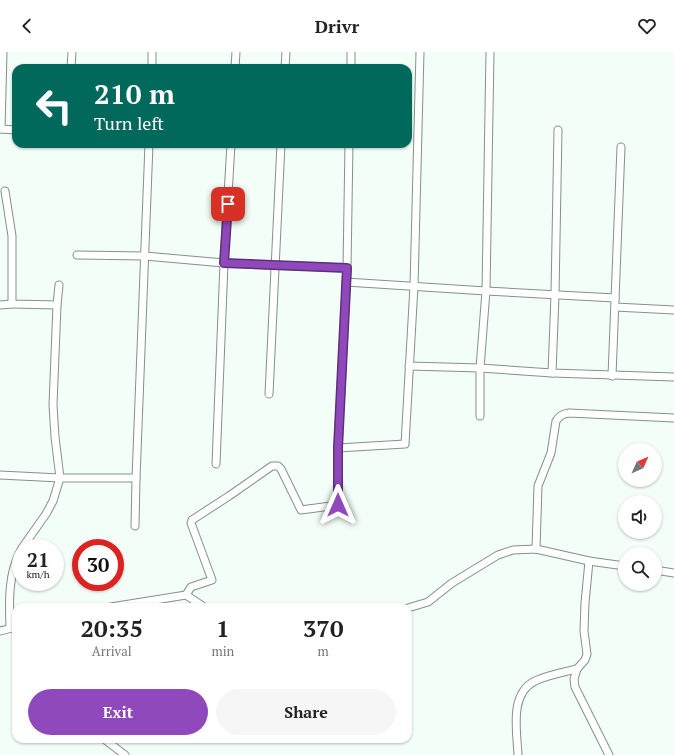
<!DOCTYPE html>
<html lang="en">
<head>
<meta charset="utf-8">
<style>
	:root { --surface:#fff; --page:#f6f6f6; --text:#222; --muted:#767676; --accent:#9049bc }
	body { margin:0; font-family:"PT Serif",serif; background:var(--page); color:var(--text); height:100vh; display:flex; flex-direction:column; font-size:15px; white-space:nowrap }
	* { box-sizing:border-box; margin:0 }
	p { font-size:13px; color:var(--muted) }
	.icon { flex:none; width:22px; height:22px; fill:none; stroke:currentColor; stroke-width:2; stroke-linecap:round; stroke-linejoin:round }
	.map { position:relative; flex:1; overflow:hidden }
	.side { position:absolute; left:12px; top:551px; width:400px; height:140px; display:flex; flex-direction:column; background:var(--surface); border-radius:12px; box-shadow:0 1px 3px #0004 }
	.side>* { flex:none }
	.banner { position:absolute; left:12px; top:12px; width:400px; height:84px; border-radius:12px; box-shadow:0 1px 3px #0004; background:#00695c; color:#fff; overflow:hidden }
	.needle { width:26px; rotate:45deg }
	.controls { position:absolute; left:618px; top:391px; display:grid; gap:8px }
	.controls a { display:grid; place-items:center; width:44px; height:44px; border-radius:50%; background:var(--surface); box-shadow:0 1px 3px #0004; font-size:20px }
	.speed { position:absolute; left:12px; top:487px; display:flex; gap:8px; font-size:20px; font-weight:700; text-align:center }
	.speed>* { display:grid; place-content:center; width:52px; height:52px; border-radius:50%; background:var(--surface); box-shadow:0 1px 3px #0004; line-height:1 }
	.speed small { font-size:10px; font-weight:400 }
	.speed .limit { border:6px solid #d22; background:#fff; color:#111 }
	.pin { position:absolute; display:grid; place-items:center; width:34px; height:34px; color:#fff; margin:-17px; border-radius:8px; box-shadow:0 2px 6px #0006 }
	.me { position:absolute; width:44px; margin:-22px; rotate:0deg; stroke-linejoin:round; filter:drop-shadow(0 0 3px #0008) }
	.turn { display:flex; align-items:center; gap:14px; height:84px; padding:0 16px; font-size:18px }
	.turn .icon { width:52px; height:52px; stroke-width:2.5 }
	.turn b { display:block; font-size:28px; line-height:34px }
	.eta { display:flex; justify-content:space-evenly; align-items:center; height:68px; text-align:center }
	.eta b { font-size:24px; font-weight:800; line-height:28px }
	.primary-button { display:flex; gap:8px; margin-top:auto; padding:8px 16px }
	.primary-button a { flex:1; height:46px; border-radius:24px; background:var(--accent); color:#fff; font-size:16px; font-weight:800; line-height:46px; text-align:center }
	.primary-button a+a { background:var(--page); color:var(--text) }
	header { display:flex; justify-content:space-between; align-items:center; height:52px; padding:0 16px; background:var(--surface); font-size:18px; font-weight:800 }
	.map>svg:first-child { display:block }
	.lines { fill:none; stroke-linecap:round; stroke-linejoin:round }
	.minor-casing { stroke:#819388; stroke-width:9 }
	.minor { stroke:#fff; stroke-width:7 }
	.route-casing { stroke:#5e2f7a; stroke-width:10 }
	.route { stroke:#9049bc; stroke-width:7 }
</style>
</head>
<body>
<header><svg class="icon" aria-label="back" viewBox="0 0 24 24"><path d="M15 5l-7 7 7 7"/></svg>Drivr<svg class="icon" aria-label="heart" viewBox="0 0 24 24"><path d="M12 20l-8-8c-3-5 5-10 8-4 3-6 11-1 8 4z"/></svg></header>
<div class="map">
<svg width="674" height="703" viewBox="0 0 674 703">
	<rect width="100%" height="100%" fill="#f2fef7"/>
	<g class="lines">
		<defs>
			<g id="minor">
				<polyline points="71,16 72,0"/>
				<polyline points="152,16 152,0"/>
				<polyline points="235,16 236,0"/>
				<polyline points="285,16 286,0"/>
				<polyline points="351,16 351,0"/>
				<polyline points="0,77 16,78"/>
				<polyline points="1,77 3,0"/>
				<polyline points="5,139 12,184 12,252 57,253 53,353 55,385 60,426 53,449 46,462 22,496"/>
				<polyline points="77,203 145,204 224,211 347,216"/>
				<polyline points="346,230 486,239 615,246"/>
				<polyline points="0,253 12,252"/>
				<polyline points="57,253 59,233"/>
				<polyline points="615,255 674,258"/>
				<polyline points="409,314 480,316 552,321 674,325"/>
				<polyline points="552,321 555,243 558,78"/>
				<polyline points="612,324 621,95"/>
				<polyline points="269,342 281,92"/>
				<polyline points="480,364 480,316 486,239 490,0"/>
				<polyline points="338,396 405,392 414,234 420,0"/>
				<polyline points="216,412 224,211 231,92"/>
				<polyline points="0,423 60,426 136,426 149,92"/>
				<polyline points="135,474 136,426"/>
				<path d="M536,497L538,434L551,401L556,369C560,363 563,362 569,361L674,366"/>
				<polyline points="589,509 585,551 584,579 587,602 585,608 577,617 574,627 575,635 609,703"/>
				<polyline points="655,518 674,521"/>
				<polyline points="186,543 191,535 212,528 191,471 192,468 229,444 272,414 278,414 281,417 301,458 338,453 338,396 347,216 349,92"/>
				<polyline points="111,555 186,543 204,555"/>
				<polyline points="408,556 428,550 452,531 498,503 513,498 536,497 589,509 625,514"/>
				<path d="M10,576C9,550 8,521 21,498"/>
				<polyline points="0,579 16,575"/>
				<polyline points="104,687 125,703"/>
				<path d="M518,703C517,679 509,642 535,629C548,623 564,620 577,617"/>
			</g>
		</defs>
		<!-- minor casing -->
		<use href="#minor" class="minor-casing"/>
		<!-- minor -->
		<use href="#minor" class="minor"/>
	</g>
	<g class="lines">
		<defs>
			<polyline id="route" points="228,152 224,211 347,216 338,396 338,453"/>
		</defs>
		<!-- route casing -->
		<use href="#route" class="route-casing"/>
		<!-- route -->
		<use href="#route" class="route"/>
	</g>
</svg>
<div class="controls">
<a><svg class="needle" viewBox="-14 -14 28 28"><path d="M0-13l5 13h-10z" fill="#e53935"/><path d="M0 13l5-13h-10z" fill="#767676"/></svg></a>
<a><svg class="icon" aria-label="sound" viewBox="0 0 24 24"><path d="M4 9h4l5-4v14l-5-4H4zM17 9q2 3 0 6"/></svg></a>
<a><svg class="icon" aria-label="search" viewBox="0 0 24 24"><circle cx="10" cy="10" r="6"/><path d="M15 15l6 6"/></svg></a>
</div>
<div class="speed"><div>21<small>km/h</small></div><div class="limit">30</div></div>
<div class="pin" style="left:228px;top:152px;background:#d93025"><svg class="icon" aria-label="arrive" viewBox="0 0 24 24"><path d="M6 21V4h12l-3 4 3 4H6"/></svg></div>
<svg class="me" style="left:338px;top:453px" viewBox="-20 -20 40 40"><path d="M0-17L14 15 0 8-14 15z" fill="#9049bc" stroke="#fff" stroke-width="4"/></svg>
<div class="banner">
<div class="turn"><svg class="icon" aria-label="left" viewBox="0 0 24 24"><path d="M17 20v-9H6M10 6l-5 5 5 5"/></svg><div><b>210 m</b>Turn left</div></div>
</div>
<section class="side">
<div class="eta">
<div><b>20:35</b><p>Arrival</p></div>
<div><b>1</b><p>min</p></div>
<div><b>370</b><p>m</p></div>
</div>
<div class="primary-button"><a>Exit</a><a>Share</a></div>
</section>
</div>
</body>
</html>
